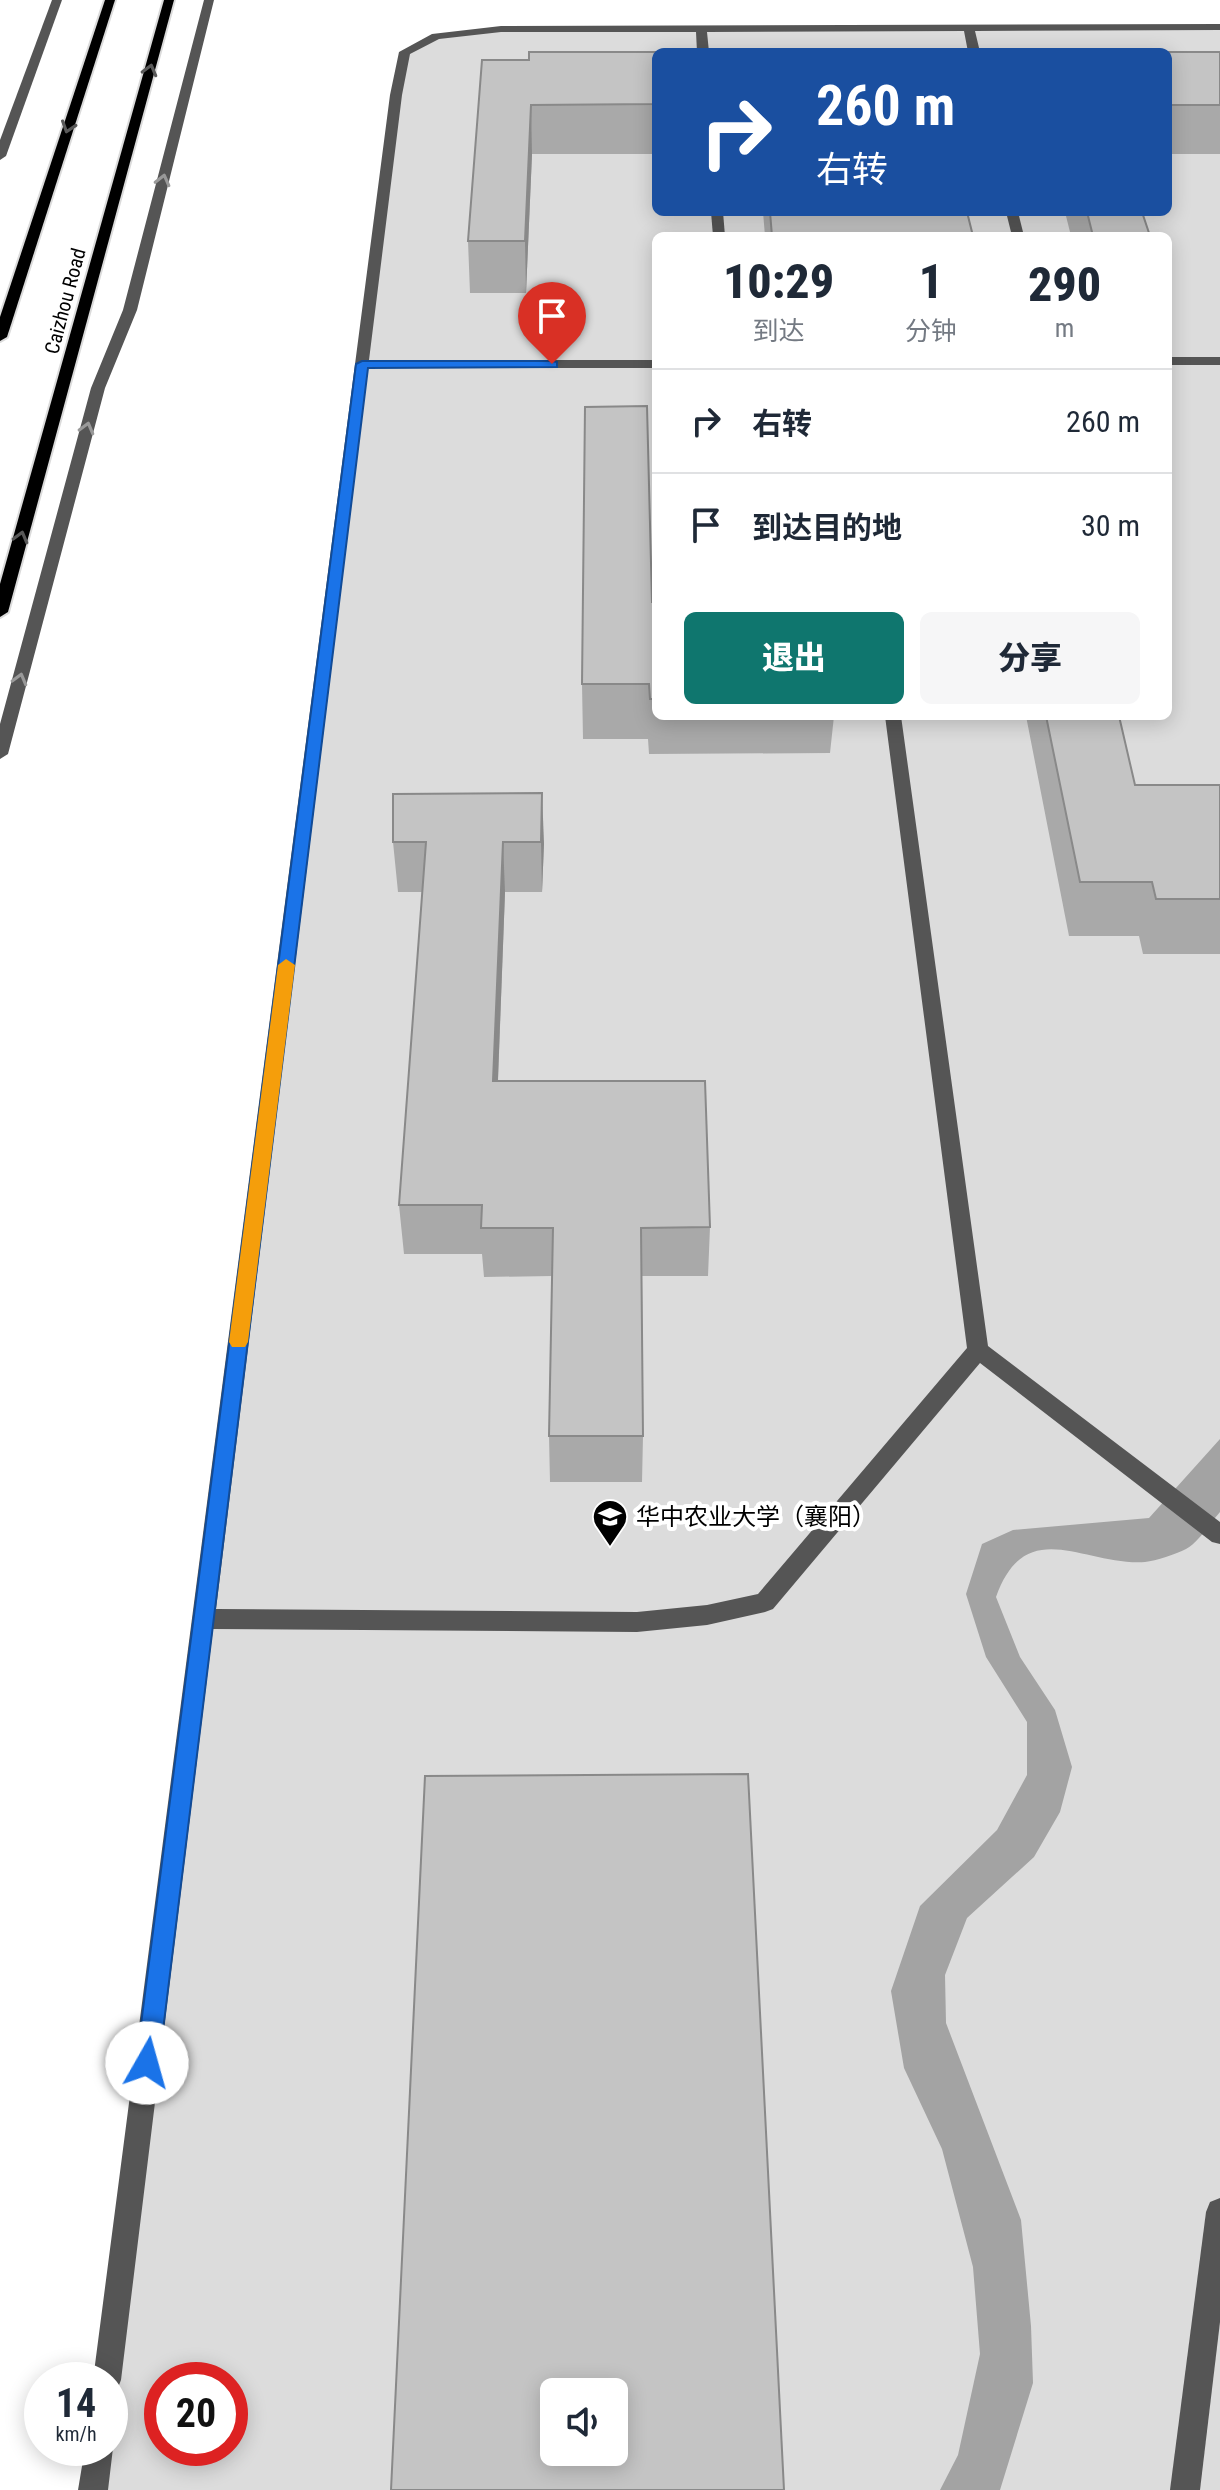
<!DOCTYPE html>
<html lang="zh">
<head>
<meta charset="utf-8">
<style>
	:root { --surface:#fff; --page:#f6f6f7; --text:#1f2937; --muted:#747a83; --line:#e0e1e3; --accent:#0f766e }
	body { margin:0; font-family:"Roboto Condensed","Noto Sans SC",sans-serif; background:var(--page); color:var(--text); height:100vh; display:flex; flex-direction:column; font-size:30px; white-space:nowrap }
	* { box-sizing:border-box; margin:0 }
	p { font-size:26px; color:var(--muted) }
	.icon { flex:none; width:44px; height:44px; fill:none; stroke:currentColor; stroke-width:2; stroke-linecap:round; stroke-linejoin:round }
	.map { position:relative; flex:1; overflow:hidden }
	.side { position:absolute; left:652px; top:232px; width:520px; height:488px; display:flex; flex-direction:column; background:var(--surface); border-radius:12px; box-shadow:0 4px 20px #0003 }
	.side>* { flex:none }
	.banner { position:absolute; left:652px; top:48px; width:520px; height:168px; border-radius:12px; box-shadow:0 4px 20px #0003; background:#1a4fa0; color:#fff; overflow:hidden }
	.tools { position:absolute; left:540px; top:2378px; display:grid; gap:16px }
	.tools a { display:grid; place-items:center; width:88px; height:88px; border-radius:12px; background:var(--surface); box-shadow:0 4px 20px #0003; font-size:40px }
	.speed { position:absolute; left:24px; top:2362px; display:flex; gap:16px; font-size:40px; font-weight:700; text-align:center }
	.speed>* { display:grid; place-content:center; width:104px; height:104px; border-radius:50%; background:var(--surface); box-shadow:0 4px 20px #0003; line-height:1 }
	.speed small { font-size:20px; font-weight:400 }
	.speed .limit { border:12px solid #d22; background:#fff; color:#111 }
	.pin { position:absolute; display:grid; place-items:center; width:68px; height:68px; color:#fff; margin:-82px -34px; border-radius:50% 50% 50% 0; rotate:-45deg; box-shadow:0 0 8px #0007 }
	.pin .icon { rotate:45deg }
	.me { position:absolute; width:88px; margin:-44px; rotate:7deg; stroke-linejoin:round; filter:drop-shadow(0 0 6px #0008) }
	.turn { display:flex; align-items:center; gap:28px; height:168px; padding:0 32px; font-size:36px }
	.turn .icon { width:104px; height:104px; stroke-width:2.5 }
	.turn b { display:block; font-size:56px; line-height:68px }
	.eta { display:flex; justify-content:space-evenly; align-items:center; height:136px; text-align:center }
	.eta b { font-size:48px; font-weight:800; line-height:56px }
	.primary-button { display:flex; gap:16px; margin-top:auto; padding:16px 32px }
	.primary-button a { flex:1; height:92px; border-radius:12px; background:var(--accent); color:#fff; font-size:32px; font-weight:800; line-height:92px; text-align:center }
	.primary-button a+a { background:var(--page); color:var(--text) }
	ul { padding:0; list-style:none }
	li { display:flex; align-items:center; gap:24px; height:104px; padding:0 32px; border-top:2px solid var(--line) }
	li div { flex:1 }
	li b { display:block; font-size:30px }
	li em { font-style:normal }
	.map>svg:first-child { display:block }
	.green { fill:#dcdcdc; fill-rule:evenodd }
	.water { fill:#a3a3a3 }
	.lines { fill:none; stroke-linecap:round; stroke-linejoin:round }
	.major-casing { stroke:#dbdbdb; stroke-width:4 }
	.minor { fill:#555; fill-rule:evenodd }
	.major { fill:#000; fill-rule:evenodd }
	.wall { fill:#a9a9a9 }
	.shaded-wall { fill:#898989 }
	.building { fill:#c4c4c4; stroke:#898989; stroke-width:2; fill-rule:evenodd }
	.oneway { stroke:#595959 }
	.oneway2 { stroke:#999 }
	.route { fill:#1a73e8; stroke:#114b97; stroke-width:2 }
	.slow { fill:#f59e0b }
	.labels { text-anchor:middle; stroke-width:8; stroke-linejoin:round; paint-order:stroke }
	.far-street-label { font-size:20px; fill:#000; stroke:#fff }
	.poi-label { font-size:24px; fill:#000; stroke:#fff; text-anchor:start }
</style>
</head>
<body>
<div class="map">
<svg width="1220" height="2490" viewBox="0 0 1220 2490">
	<rect width="100%" height="100%" fill="#fff"/>
	<!-- green -->
	<path class="green" d="M1220,27V2490H93L110,2448V2380L405,52L436,36L501,29ZM656,52H1168V212H656ZM656,236H1168V716H656ZM162,2380H230V2448H162ZM554,2392H614V2452H554Z"/>
	<!-- water -->
	<path class="water" d="M1220,1439V1512C1210,1523 1199,1542 1186,1549C1176,1554 1156,1561 1145,1562C1084,1566 1026,1513 996,1597L1020,1657L1055,1710L1072,1767L1060,1812L1034,1857L967,1918L945,1975L946,2023L1021,2220L1031,2326L1033,2383L1000,2490H940L958,2455L980,2354L973,2267L942,2149L904,2068L891,1991L920,1906L997,1830L1027,1775V1722L986,1657L966,1594L982,1544L1013,1530L1149,1518Z"/>
	<g class="lines">
		<defs>
			<g id="major">
				<polygon points="105,0 115,0 7,337 0,341 0,317"/>
				<polygon points="164,0 174,0 8,612 0,617 0,584"/>
			</g>
		</defs>
		<!-- major casing -->
		<use href="#major" class="major-casing"/>
		<!-- minor -->
		<g class="minor">
			<polygon points="52,0 62,0 6,156 0,160 0,140"/>
			<polygon points="204,0 214,0 137,310 105,388 8,754 0,759 0,724 91,388 123,310"/>
			<polygon points="1220,24 1220,30 975,31 980,52 968,52 964,31 707,32 709,52 697,52 696,32 501,32 439,39 410,54 402,95 369,360 656,360 656,368 368,368 216,1609 637,1612 707,1605 758,1594 967,1348 885,716 901,716 988,1346 1220,1522 1220,1544 1212,1542 980,1363 773,1609 765,1612 707,1625 637,1632 213,1629 121,2380 117,2390 110,2393 110,2380 93,2380 390,95 399,52 432,34 501,26"/>
			<polygon points="711,212 723,212 725,236 713,236"/>
			<polygon points="1006,212 1018,212 1024,236 1012,236"/>
			<rect x="1168" y="357" width="52" height="8"/>
			<polygon points="1220,2198 1220,2322 1200,2490 1170,2490 1206,2212 1210,2202"/>
			<polygon points="110,2440 113,2448 108,2490 78,2490 85,2448 110,2448"/>
		</g>
		<!-- major -->
		<use href="#major" class="major"/>
	</g>
	<!-- wall -->
	<g class="wall">
		<polygon points="656,52 656,154 532,154 526,293 470,293 468,241 529,60"/>
		<rect x="1168" y="52" width="52" height="102"/>
		<polygon points="763,212 967,212 973,236 765,236"/>
		<polygon points="1065,212 1142,212 1150,236 1071,236"/>
		<polygon points="652,602 656,602 656,716 834,716 830,753 649,754 648,739 583,739 582,684"/>
		<polygon points="1026,716 1119,716 1135,785 1220,785 1220,954 1143,954 1139,936 1069,936"/>
		<polygon points="393,794 544,843 542,892 505,892 498,1081 710,1227 708,1276 642,1276 643,1436 642,1482 550,1482 549,1436 552,1276 484,1277 482,1254 404,1254 399,1205 422,892 398,892 393,842"/>
	</g>
	<!-- shaded-wall -->
	<g class="shaded-wall">
		<polygon points="531,105 532,154 526,293 525,241"/>
		<polygon points="542,793 544,843 542,892 541,842"/>
		<polygon points="503,842 505,892 496,1130 493,1081"/>
	</g>
	<!-- building -->
	<g class="building">
		<polygon points="529,52 662,52 656,52 656,104 531,105 525,241 468,241 482,60 529,60"/>
		<rect x="1168" y="52" width="52" height="53"/>
		<polygon points="770,212 967,212 973,236 772,236"/>
		<polygon points="1087,212 1142,212 1150,236 1093,236"/>
		<polygon points="647,406 652,602 656,602 656,699 650,699 649,684 582,684 585,407"/>
		<polygon points="1046,716 1119,716 1135,785 1220,785 1220,899 1156,899 1152,882 1080,882"/>
		<polygon points="542,793 541,842 503,842 493,1081 705,1081 710,1227 641,1228 643,1436 549,1436 553,1228 481,1228 482,1205 399,1205 426,842 393,842 393,794"/>
		<path d="M748,1774L784,2490H391L425,1776ZM554,2392H614V2452H554Z"/>
	</g>
	<!-- one-way arrows -->
	<defs><path id="oneway-chevron" d="M-2-3.5L2.5 0L-2 3.5" fill="none" stroke-width="1.6" stroke-linecap="round" stroke-linejoin="round" transform="scale(2)"/></defs>
	<g class="oneway">
		<use href="#oneway-chevron" transform="translate(150 70) rotate(-75)"/>
		<use href="#oneway-chevron" transform="translate(68 127) rotate(108)"/>
		<use href="#oneway-chevron" transform="translate(21 537) rotate(-75)"/>
	</g>
	<g class="oneway2">
		<use href="#oneway-chevron" transform="translate(163 180) rotate(-76)"/>
		<use href="#oneway-chevron" transform="translate(87 428) rotate(-75)"/>
		<use href="#oneway-chevron" transform="translate(20 679) rotate(-75)"/>
	</g>
	<!-- route -->
	<polygon class="route" points="552,361 557,362 557,367 368,368 159,2063 156,2071 147,2075 139,2071 136,2063 356,364 362,361"/>
	<!-- slow -->
	<polygon class="slow" points="286,959 295,965 248,1342 245,1347 232,1347 229,1342 278,965"/>
	<!-- icons -->
	<defs>
		<symbol id="university-pin" viewBox="-11 -11 22 30"><path d="M0 17L-7.5 6A9.5 9.5 0 1 1 7.5 6Z" fill="#000" stroke="#fff"/><path d="M0-5L7-2L0 1L-7-2ZM-4 1L0 2.5L4 1V4Q0 6-4 4Z" fill="#fff"/></symbol>
	</defs>
	<g fill-rule="evenodd">
		<use href="#university-pin" x="590" y="1497" width="40" height="54"/>
	</g>
	<g class="labels">
		<!-- far-street labels -->
		<g class="far-street-label">
			<text transform="translate(65 301) rotate(-75)" y="7">Caizhou Road</text>
		</g>
		<!-- poi labels -->
		<g class="poi-label">
			<text x="636" y="1525">华中农业大学（襄阳）</text>
		</g>
	</g>
</svg>
<div class="tools">
<a><svg class="icon" aria-label="sound" viewBox="0 0 24 24"><path d="M4 9h4l5-4v14l-5-4H4zM17 9q2 3 0 6"/></svg></a>
</div>
<div class="speed"><div>14<small>km/h</small></div><div class="limit">20</div></div>
<div class="pin" style="left:552px;top:364px;background:#d93025"><svg class="icon" aria-label="arrive" viewBox="0 0 24 24"><path d="M6 21V4h12l-3 4 3 4H6"/></svg></div>
<svg class="me" style="left:147px;top:2063px" viewBox="-20 -20 40 40"><circle r="19" fill="#fff"/><path d="M0-13L10 11 0 6-10 11z" fill="#1a73e8"/></svg>
<div class="banner">
<div class="turn"><svg class="icon" aria-label="right" viewBox="0 0 24 24"><path d="M7 20v-9h11M14 6l5 5-5 5"/></svg><div><b>260 m</b>右转</div></div>
</div>
<section class="side">
<div class="eta">
<div><b>10:29</b><p>到达</p></div>
<div><b>1</b><p>分钟</p></div>
<div><b>290</b><p>m</p></div>
</div>
<ul>
<li><svg class="icon" aria-label="right" viewBox="0 0 24 24"><path d="M7 20v-9h11M14 6l5 5-5 5"/></svg><div><b>右转</b></div><em>260 m</em></li>
<li><svg class="icon" aria-label="arrive" viewBox="0 0 24 24"><path d="M6 21V4h12l-3 4 3 4H6"/></svg><div><b>到达目的地</b></div><em>30 m</em></li>
</ul>
<div class="primary-button"><a>退出</a><a>分享</a></div>
</section>
</div>
</body>
</html>
